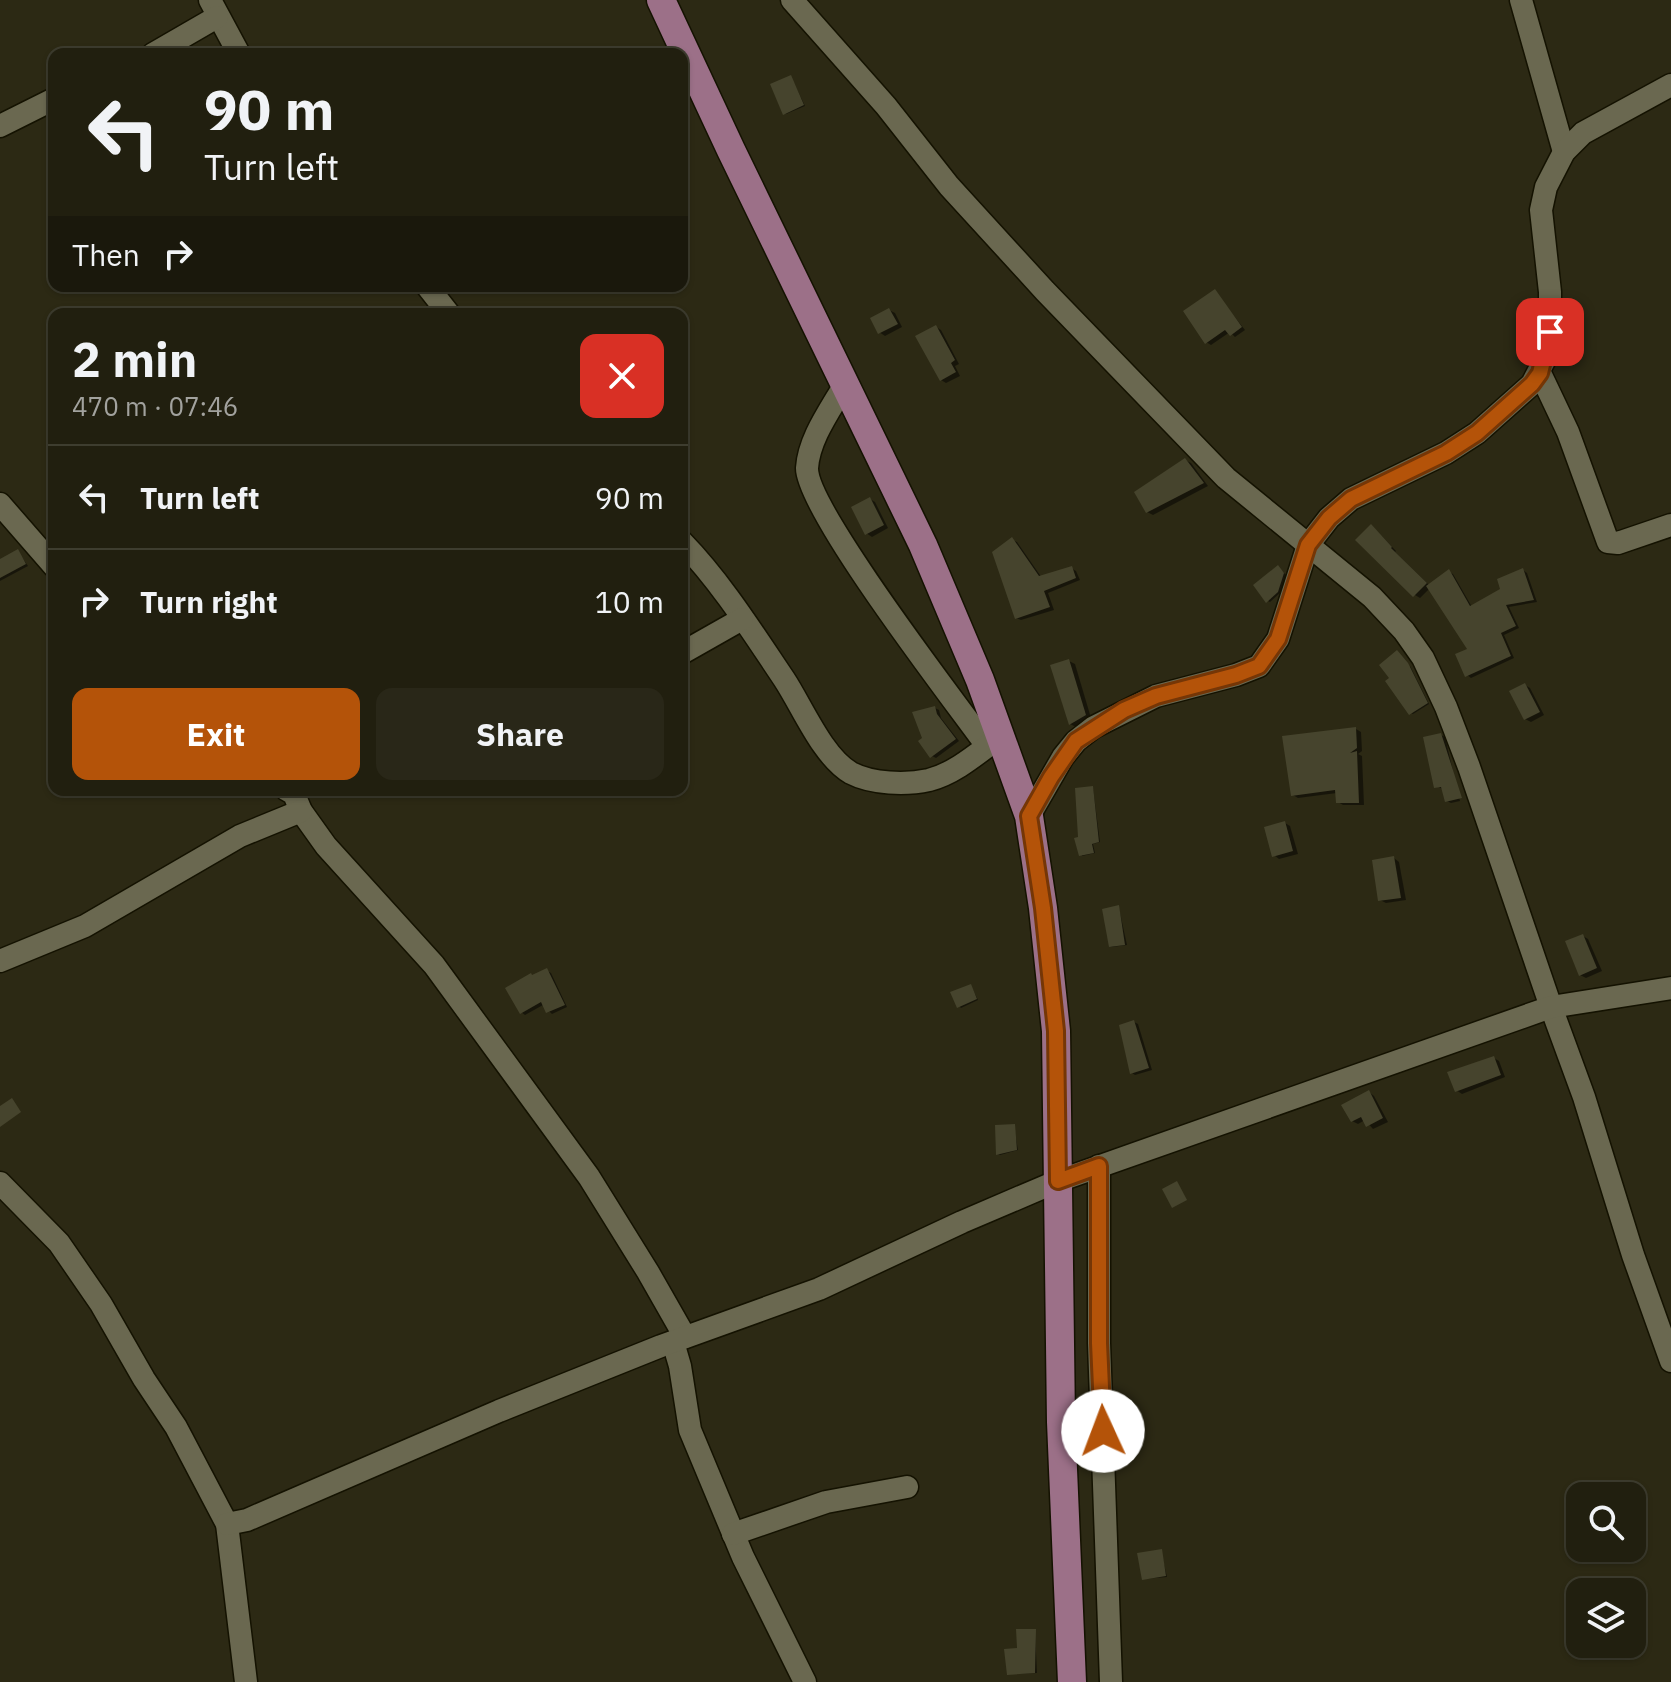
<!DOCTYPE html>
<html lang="en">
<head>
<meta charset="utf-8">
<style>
	:root { --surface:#211f0f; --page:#292718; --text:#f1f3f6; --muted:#a2a29e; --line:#3e3d2f; --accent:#b45309 }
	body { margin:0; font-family:"IBM Plex Sans",sans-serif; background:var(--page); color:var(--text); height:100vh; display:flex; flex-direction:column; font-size:30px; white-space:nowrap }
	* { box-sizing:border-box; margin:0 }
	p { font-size:26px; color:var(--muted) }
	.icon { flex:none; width:44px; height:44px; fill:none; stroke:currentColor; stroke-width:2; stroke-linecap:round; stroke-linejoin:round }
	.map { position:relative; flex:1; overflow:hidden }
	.panel { position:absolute; left:48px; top:308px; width:640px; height:488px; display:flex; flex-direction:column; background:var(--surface); border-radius:16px; box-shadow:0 2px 6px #0004,0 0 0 2px var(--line) }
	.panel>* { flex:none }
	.hud { position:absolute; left:48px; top:48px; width:640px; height:244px; border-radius:16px; box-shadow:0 2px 6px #0004,0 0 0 2px var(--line); background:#211f0f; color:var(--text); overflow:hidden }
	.fabs { position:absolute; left:1566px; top:1482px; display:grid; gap:16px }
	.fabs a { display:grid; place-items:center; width:80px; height:80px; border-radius:16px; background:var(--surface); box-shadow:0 2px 6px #0004,0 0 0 2px var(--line); font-size:40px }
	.pin { position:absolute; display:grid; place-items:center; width:68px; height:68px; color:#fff; margin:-34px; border-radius:16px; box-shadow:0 4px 12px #0006 }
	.me { position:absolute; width:88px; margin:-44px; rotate:358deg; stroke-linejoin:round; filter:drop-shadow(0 0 6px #0008) }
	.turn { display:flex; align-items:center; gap:28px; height:168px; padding:0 24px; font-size:36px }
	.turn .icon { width:104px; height:104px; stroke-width:2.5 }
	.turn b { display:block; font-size:56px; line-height:68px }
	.then { display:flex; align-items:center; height:76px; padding:0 24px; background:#0003; gap:16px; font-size:30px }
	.round { display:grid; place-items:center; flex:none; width:84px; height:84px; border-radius:16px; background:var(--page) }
	.overview { display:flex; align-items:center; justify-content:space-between; height:136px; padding:0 24px }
	h1 { font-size:48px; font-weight:700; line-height:60px }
	.button { display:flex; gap:16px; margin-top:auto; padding:16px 24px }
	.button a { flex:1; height:92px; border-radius:16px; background:var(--accent); color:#fff; font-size:32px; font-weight:700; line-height:92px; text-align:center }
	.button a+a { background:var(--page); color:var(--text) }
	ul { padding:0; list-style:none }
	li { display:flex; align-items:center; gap:24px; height:104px; padding:0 24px; border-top:2px solid var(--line) }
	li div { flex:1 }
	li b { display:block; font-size:30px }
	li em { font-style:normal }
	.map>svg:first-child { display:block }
	.shadow { fill:#0007 }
	.building { fill:#46442d }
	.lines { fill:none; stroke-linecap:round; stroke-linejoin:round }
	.minor-casing { stroke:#141201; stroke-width:25 }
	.major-casing { stroke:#141201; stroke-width:31 }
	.minor { stroke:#6a6850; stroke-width:22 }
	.major { stroke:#9c7088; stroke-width:28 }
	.route-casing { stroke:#753606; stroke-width:20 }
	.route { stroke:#b45309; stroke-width:14 }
</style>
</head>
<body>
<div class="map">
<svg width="1671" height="1682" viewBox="0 0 1671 1682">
	<rect width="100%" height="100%" fill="#2c2914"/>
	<!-- shadow -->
	<g class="shadow">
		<polygon points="791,77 805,106 786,114 784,113"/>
		<polygon points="1215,292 1245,330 1235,337 1230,332 1211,345 1206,342"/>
		<polygon points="889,310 895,313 902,327 885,336 879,332"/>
		<polygon points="936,327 941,330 959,364 955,366 960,376 946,383 941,380"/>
		<polygon points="1185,460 1191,463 1208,486 1153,515 1147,512"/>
		<polygon points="870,499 875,502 888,528 872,537 866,533"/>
		<polygon points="1376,530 1396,551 1395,552 1430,586 1449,572 1453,574 1472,607 1503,590 1523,570 1527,573 1537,602 1509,607 1519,628 1504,635 1514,658 1471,678 1467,675 1470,650 1430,588 1420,598 1415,595"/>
		<polygon points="1012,540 1017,542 1042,578 1071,568 1076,571 1080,580 1048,593 1054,610 1021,620 1016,618"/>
		<polygon points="18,552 28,566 0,581 0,562"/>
		<polygon points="1280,569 1286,575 1280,593 1270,602 1268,601"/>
		<polygon points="1069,661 1075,664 1091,718 1076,727 1070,724"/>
		<polygon points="1410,666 1429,704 1413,714 1411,713"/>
		<polygon points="1525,685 1530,688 1544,715 1531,722 1525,719"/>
		<polygon points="935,708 939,710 941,718 959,741 936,758 932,756"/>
		<polygon points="1356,729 1361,732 1362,751 1358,754 1362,756 1364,805 1343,805 1338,802 1337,793 1298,798 1293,795"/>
		<polygon points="1441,735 1445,737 1460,801 1451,803 1447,801 1443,789 1436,786"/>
		<polygon points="1093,788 1100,842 1093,844 1095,853 1082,856 1080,839"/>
		<polygon points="1285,823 1290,826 1298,854 1279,859 1274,855"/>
		<polygon points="1394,858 1399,862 1406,900 1386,903 1380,900"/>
		<polygon points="1119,908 1127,945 1112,947 1110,946"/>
		<polygon points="1583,936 1588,939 1602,971 1586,978 1580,975"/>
		<polygon points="547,971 551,973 567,1007 552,1014 543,1005 525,1015 521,1012 533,977"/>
		<polygon points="971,986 978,1000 961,1008 959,1006"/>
		<polygon points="1134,1022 1138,1024 1152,1070 1135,1075 1132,1073"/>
		<polygon points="1494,1058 1499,1061 1505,1077 1462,1094 1456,1090"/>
		<polygon points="1369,1092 1374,1096 1388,1122 1373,1129 1365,1120 1358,1124 1352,1121"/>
		<polygon points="1014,1126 1018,1150 1000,1155 998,1154"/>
		<polygon points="1161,1551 1167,1577 1144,1579"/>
		<polygon points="1035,1631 1037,1673 1009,1674"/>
	</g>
	<!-- building -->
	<g class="building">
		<polygon points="791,75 804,105 783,115 770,84"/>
		<polygon points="1215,289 1242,327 1230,336 1225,330 1205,344 1183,311"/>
		<polygon points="889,308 898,324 878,334 870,318"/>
		<polygon points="936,325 955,360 951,363 956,372 940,381 915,336"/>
		<polygon points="1185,458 1204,483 1146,513 1134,492"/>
		<polygon points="870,497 884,525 865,535 851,507"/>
		<polygon points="1371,524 1392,547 1391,548 1427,583 1413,597 1355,540"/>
		<polygon points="1012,537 1039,576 1072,566 1076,578 1044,591 1050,607 1015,619 992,552"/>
		<polygon points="18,549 26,564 0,578 0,559"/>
		<polygon points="1278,565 1284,573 1278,592 1266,603 1253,585"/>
		<polygon points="1523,568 1534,600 1506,605 1516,626 1501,633 1511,656 1465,677 1455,654 1467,649 1426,586 1449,569 1470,606 1500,589 1497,579"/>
		<polygon points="1397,650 1408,663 1428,703 1409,715 1385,681 1389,678 1379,665"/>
		<polygon points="1069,659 1086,715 1069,725 1050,665"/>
		<polygon points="1525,683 1540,712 1524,720 1509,691"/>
		<polygon points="935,706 937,714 956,739 930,758 918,741 922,738 912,712"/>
		<polygon points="1356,727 1357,748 1350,753 1357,751 1359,803 1336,803 1335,790 1291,796 1282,736"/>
		<polygon points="1441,733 1462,798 1445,802 1441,787 1434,788 1423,737"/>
		<polygon points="1093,786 1099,842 1092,844 1094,853 1079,856 1074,838 1078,837 1075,788"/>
		<polygon points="1285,821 1293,851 1272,857 1264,827"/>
		<polygon points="1394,856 1401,898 1378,901 1372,860"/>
		<polygon points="1119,905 1125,945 1109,947 1102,909"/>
		<polygon points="1583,934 1597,968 1579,976 1565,941"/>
		<polygon points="547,968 565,1005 546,1013 541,1002 520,1014 505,988 531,973 532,975"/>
		<polygon points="971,984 977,999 957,1008 950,992"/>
		<polygon points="1134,1020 1149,1068 1130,1074 1119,1025"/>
		<polygon points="1494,1056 1501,1075 1455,1092 1447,1072"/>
		<polygon points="1369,1090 1383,1118 1366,1127 1361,1117 1351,1122 1341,1105"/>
		<polygon points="12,1098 21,1112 0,1127 0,1106"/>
		<polygon points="1015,1124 1017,1150 996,1155 995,1125"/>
		<polygon points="1177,1181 1187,1200 1172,1208 1162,1189"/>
		<polygon points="1162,1549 1166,1576 1142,1580 1137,1553"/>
		<polygon points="1016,1629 1036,1629 1035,1673 1007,1675 1004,1649 1017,1648"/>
	</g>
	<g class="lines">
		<defs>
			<g id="minor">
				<polyline points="210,0 239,54"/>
				<polyline points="792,0 886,106 949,186 1045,291 1226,478 1372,597 1404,631 1423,658 1446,707 1469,767 1551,1007 1584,1097 1633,1255 1671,1361"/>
				<polyline points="1521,0 1564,152"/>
				<polyline points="153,54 217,17"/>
				<polyline points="0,126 54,99"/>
				<polyline points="427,286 449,314"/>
				<polyline points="1540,373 1568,432 1608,542 1618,543 1671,525"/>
				<path d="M845,384C831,409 809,438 807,468C806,509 955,702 987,746"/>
				<polyline points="0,504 54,566"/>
				<path d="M682,542C721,582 753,633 784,679C802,706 822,756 851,773C872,784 906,785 929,780C956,773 979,752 1001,736"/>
				<polyline points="682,653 742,619"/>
				<polyline points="287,790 294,794 301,811 326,846 434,965 589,1177 648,1272 685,1337"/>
				<polyline points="1029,816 1063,757 1076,741 1094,727 1156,696 1236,675 1259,666 1278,639 1308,545 1329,518 1351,499 1446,453 1477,433 1532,384 1544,361 1550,332 1550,292 1541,210 1546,187 1564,152 1583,133 1671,85"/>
				<polyline points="0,961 85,926 240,836 301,811"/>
				<polyline points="1099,1166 1099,1343 1111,1682"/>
				<polyline points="0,1183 59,1243 101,1304 144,1379 176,1427 227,1524 246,1682"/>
				<polyline points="673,1342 680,1366 690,1430 743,1557 805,1682"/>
				<polyline points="227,1524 247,1520 499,1411 661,1346 819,1289 962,1222 1058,1181 1551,1007 1671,988"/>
				<polyline points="733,1534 826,1502 907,1487"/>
			</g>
			<polyline id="major" points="661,0 731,150 923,545 980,680 1029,816 1043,908 1056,1031 1061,1422 1072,1682"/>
		</defs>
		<!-- minor casing -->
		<use href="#minor" class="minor-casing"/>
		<!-- major casing -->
		<use href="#major" class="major-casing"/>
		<!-- minor -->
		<use href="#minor" class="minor"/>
		<!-- major -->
		<use href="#major" class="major"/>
	</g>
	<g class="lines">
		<defs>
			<polyline id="route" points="1103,1431 1099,1343 1099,1166 1058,1181 1056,1031 1043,908 1029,816 1051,777 1076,741 1124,710 1156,696 1236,675 1259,666 1278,639 1308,545 1329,518 1351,499 1446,453 1477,433 1532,384 1540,373 1550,332"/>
		</defs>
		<!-- route casing -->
		<use href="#route" class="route-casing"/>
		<!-- route -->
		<use href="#route" class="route"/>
	</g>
</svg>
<div class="fabs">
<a><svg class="icon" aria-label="search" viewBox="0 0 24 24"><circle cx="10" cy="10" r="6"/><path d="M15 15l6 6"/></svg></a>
<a><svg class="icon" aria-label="layers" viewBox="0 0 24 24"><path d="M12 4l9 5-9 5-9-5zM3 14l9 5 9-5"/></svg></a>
</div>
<div class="pin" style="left:1550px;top:332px;background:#d93025"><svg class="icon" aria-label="arrive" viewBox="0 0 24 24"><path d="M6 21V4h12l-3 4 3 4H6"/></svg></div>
<svg class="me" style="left:1103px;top:1431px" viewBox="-20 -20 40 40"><circle r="19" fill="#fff"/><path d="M0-13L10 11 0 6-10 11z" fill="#b45309"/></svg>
<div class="hud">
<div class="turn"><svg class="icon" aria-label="left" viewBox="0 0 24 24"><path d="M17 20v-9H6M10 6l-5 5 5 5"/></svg><div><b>90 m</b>Turn left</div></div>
<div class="then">Then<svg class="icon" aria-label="right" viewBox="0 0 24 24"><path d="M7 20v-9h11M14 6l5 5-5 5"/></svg></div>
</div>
<section class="panel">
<div class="overview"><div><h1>2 min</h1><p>470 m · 07:46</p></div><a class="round" style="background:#d93025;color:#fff"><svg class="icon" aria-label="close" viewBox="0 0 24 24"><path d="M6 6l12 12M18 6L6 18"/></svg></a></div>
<ul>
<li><svg class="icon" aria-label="left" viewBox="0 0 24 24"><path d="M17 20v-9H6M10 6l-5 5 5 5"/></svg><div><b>Turn left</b></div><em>90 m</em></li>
<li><svg class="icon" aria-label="right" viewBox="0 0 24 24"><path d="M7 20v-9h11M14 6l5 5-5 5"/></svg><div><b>Turn right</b></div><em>10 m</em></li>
</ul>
<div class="button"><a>Exit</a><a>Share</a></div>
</section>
</div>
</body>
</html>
